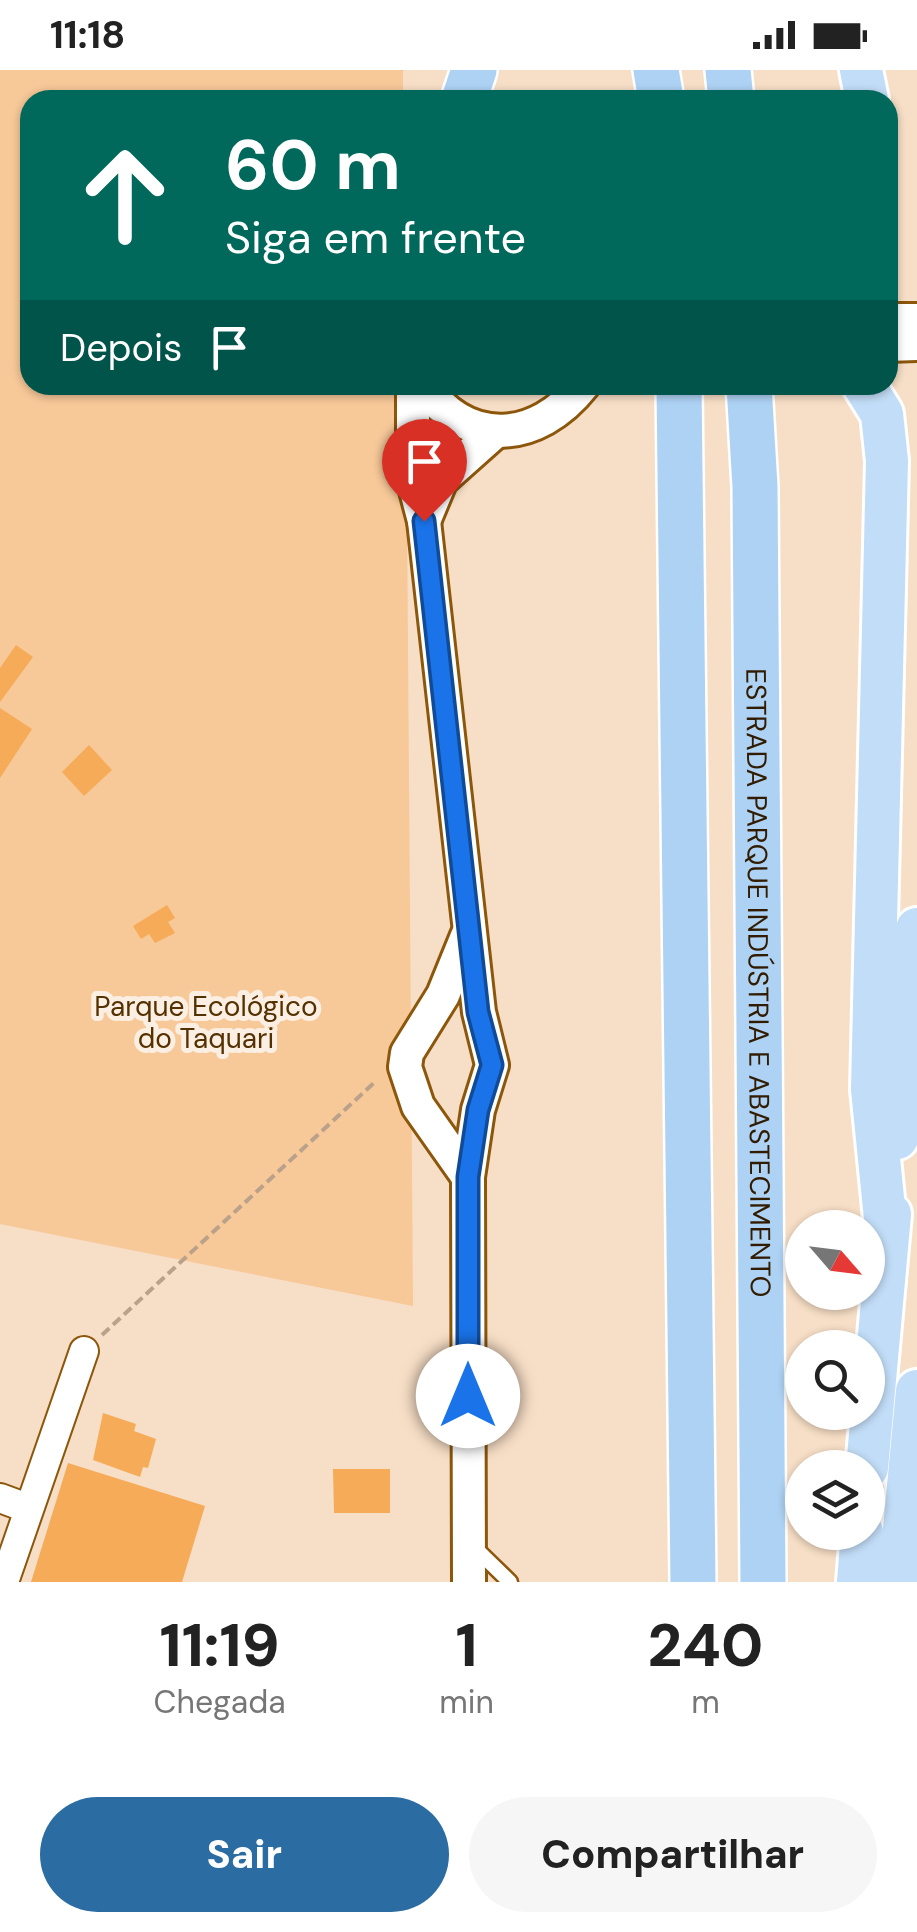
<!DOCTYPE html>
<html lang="pt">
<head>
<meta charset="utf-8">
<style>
	:root { --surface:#fff; --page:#f6f6f6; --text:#222; --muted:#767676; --accent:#2b6ca2 }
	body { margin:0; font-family:"DM Sans",sans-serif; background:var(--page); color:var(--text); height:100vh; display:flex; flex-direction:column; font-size:38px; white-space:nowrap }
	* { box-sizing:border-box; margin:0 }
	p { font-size:32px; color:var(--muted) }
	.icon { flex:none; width:55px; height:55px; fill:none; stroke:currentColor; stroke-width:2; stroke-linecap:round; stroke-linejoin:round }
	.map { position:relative; height:1512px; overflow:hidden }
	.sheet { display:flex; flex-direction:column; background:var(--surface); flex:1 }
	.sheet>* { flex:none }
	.banner { position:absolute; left:20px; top:20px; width:878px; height:305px; border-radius:30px; box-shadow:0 2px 8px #0004; background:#00695c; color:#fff; overflow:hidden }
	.needle { width:65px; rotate:118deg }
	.tools { position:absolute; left:785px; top:1140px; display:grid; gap:20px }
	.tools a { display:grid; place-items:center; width:100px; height:100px; border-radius:50%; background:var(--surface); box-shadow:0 2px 8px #0004; font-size:50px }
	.pin { position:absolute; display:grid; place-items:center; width:85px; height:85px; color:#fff; margin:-102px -42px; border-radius:50% 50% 50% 0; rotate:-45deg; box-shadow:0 0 10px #0007 }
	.pin .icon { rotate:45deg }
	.me { position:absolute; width:110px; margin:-55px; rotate:0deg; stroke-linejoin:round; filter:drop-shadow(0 0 8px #0008) }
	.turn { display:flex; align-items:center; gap:35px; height:210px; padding:0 40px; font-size:45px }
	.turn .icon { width:130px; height:130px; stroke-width:2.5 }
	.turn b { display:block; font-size:70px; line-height:85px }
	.then { display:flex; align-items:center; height:95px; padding:0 40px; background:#0003; gap:20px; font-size:38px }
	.eta { display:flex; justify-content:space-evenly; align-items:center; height:170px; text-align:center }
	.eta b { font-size:60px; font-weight:800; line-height:70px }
	.primary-button { display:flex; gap:20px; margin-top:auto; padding:20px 40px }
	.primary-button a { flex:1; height:115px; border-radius:60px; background:var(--accent); color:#fff; font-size:40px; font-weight:800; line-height:115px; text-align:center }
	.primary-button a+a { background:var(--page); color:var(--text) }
	.status { display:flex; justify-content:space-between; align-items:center; height:70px; padding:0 50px; background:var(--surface); direction:ltr }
	.status svg { height:28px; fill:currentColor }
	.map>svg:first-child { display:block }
	.green { fill:#f7c898 }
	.building { fill:#f6ab58 }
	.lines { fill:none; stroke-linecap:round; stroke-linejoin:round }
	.service-casing { stroke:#8c560b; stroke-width:19 }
	.minor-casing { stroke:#8c560b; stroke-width:32 }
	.tertiary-casing { stroke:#8c560b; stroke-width:38 }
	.primary-casing { stroke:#fff; stroke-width:48 }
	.trunk-casing { stroke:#fff; stroke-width:50 }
	.path { stroke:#baa189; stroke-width:4; stroke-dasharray:10 5; stroke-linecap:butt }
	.service { stroke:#fff; stroke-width:14 }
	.minor { stroke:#fff; stroke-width:28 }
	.tertiary { stroke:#fff; stroke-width:32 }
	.primary { stroke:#c2ddf7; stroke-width:42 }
	.trunk { stroke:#aed2f4; stroke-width:45 }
	.route-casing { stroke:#114b97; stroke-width:25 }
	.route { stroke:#1a73e8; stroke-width:18 }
	.labels { text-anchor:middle; stroke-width:10; stroke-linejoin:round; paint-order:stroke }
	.street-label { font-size:28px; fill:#311b01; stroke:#fbeee2 }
	.park-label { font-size:28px; fill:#553100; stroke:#fbeee2 }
</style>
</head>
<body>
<div class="status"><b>11:18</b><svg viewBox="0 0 49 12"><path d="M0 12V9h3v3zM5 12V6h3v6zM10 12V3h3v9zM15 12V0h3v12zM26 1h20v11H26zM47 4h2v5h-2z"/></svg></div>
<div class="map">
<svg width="917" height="1512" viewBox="0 0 917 1512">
	<rect width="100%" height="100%" fill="#f7dec6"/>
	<!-- green -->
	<polygon class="green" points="0,0 403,0 403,30 30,30 30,315 406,315 413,1236 0,1154"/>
	<!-- building -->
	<g class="building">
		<polygon points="16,575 33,587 0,632 0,598"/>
		<polygon points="0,638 32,659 0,708"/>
		<polygon points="89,675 112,700 84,726 62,702"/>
		<polygon points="167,835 175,848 168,852 175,863 155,873 149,864 141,869 133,856"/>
		<polygon points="103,1343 136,1354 134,1361 156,1369 148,1398 143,1397 140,1407 93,1390"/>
		<polygon points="68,1393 205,1436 182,1512 31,1512"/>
		<polygon points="333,1399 390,1399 390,1443 334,1443"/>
	</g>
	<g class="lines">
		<defs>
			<polyline id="service" points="473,1476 510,1512"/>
			<g id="minor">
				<polyline points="0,1428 27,1438"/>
				<polyline points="4,1512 84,1281"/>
			</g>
			<g id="tertiary">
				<polyline points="888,250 917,250"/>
				<polyline points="888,275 917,274"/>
				<polyline points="413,315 413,409 424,451 479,942 492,995 478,1040 468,1107 469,1512"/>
				<path d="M423,315C468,379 537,373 583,315"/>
				<polyline points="424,451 441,410 496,361"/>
				<polyline points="467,866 443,925 407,983 405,997 418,1036 468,1107"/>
			</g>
			<g id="primary">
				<polyline points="861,0 867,30"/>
				<polyline points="864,315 882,344 887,391 872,1019 887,1168"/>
				<polyline points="897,1068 917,859"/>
				<polyline points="867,1398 890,1144"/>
				<polyline points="858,1512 862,1462"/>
				<polyline points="899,1512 917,1321"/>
			</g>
			<g id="trunk">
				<polyline points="656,0 661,30"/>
				<polyline points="728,0 731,30"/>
				<polyline points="464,30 474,0"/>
				<polyline points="679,315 693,1512"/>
				<path id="s1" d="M749,315L755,417L763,1512"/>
			</g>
		</defs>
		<!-- service casing -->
		<use href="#service" class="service-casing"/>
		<!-- minor casing -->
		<use href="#minor" class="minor-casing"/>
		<!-- tertiary casing -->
		<use href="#tertiary" class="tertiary-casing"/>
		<!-- primary casing -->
		<use href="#primary" class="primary-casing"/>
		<!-- trunk casing -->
		<use href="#trunk" class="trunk-casing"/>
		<!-- path -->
		<polyline class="path" points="102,1265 377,1010"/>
		<!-- service -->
		<use href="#service" class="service"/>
		<!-- minor -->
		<use href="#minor" class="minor"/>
		<!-- tertiary -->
		<use href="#tertiary" class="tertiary"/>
		<!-- primary -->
		<use href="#primary" class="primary"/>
		<!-- trunk -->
		<use href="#trunk" class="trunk"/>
	</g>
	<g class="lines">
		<defs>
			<polyline id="route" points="424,451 478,942 492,995 478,1040 468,1107 468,1326"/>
		</defs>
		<!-- route casing -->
		<use href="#route" class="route-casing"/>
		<!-- route -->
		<use href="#route" class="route"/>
	</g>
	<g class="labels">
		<!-- street labels -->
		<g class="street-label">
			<text dy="10" stroke="none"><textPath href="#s1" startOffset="598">ESTRADA PARQUE INDÚSTRIA E ABASTECIMENTO</textPath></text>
		</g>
		<!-- park labels -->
		<g class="park-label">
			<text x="206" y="946">Parque Ecológico<tspan x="206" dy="32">do Taquari</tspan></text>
		</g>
	</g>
</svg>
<div class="tools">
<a><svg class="needle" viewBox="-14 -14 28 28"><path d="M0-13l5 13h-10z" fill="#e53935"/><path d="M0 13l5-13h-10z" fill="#767676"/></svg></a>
<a><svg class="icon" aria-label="search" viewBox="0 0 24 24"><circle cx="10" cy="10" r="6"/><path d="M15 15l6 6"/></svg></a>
<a><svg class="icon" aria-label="layers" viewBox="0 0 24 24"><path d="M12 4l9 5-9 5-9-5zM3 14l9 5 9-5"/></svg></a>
</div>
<div class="pin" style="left:424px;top:451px;background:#d93025"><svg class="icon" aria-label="arrive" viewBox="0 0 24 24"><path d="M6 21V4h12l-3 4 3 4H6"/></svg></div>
<svg class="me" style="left:468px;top:1326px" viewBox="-20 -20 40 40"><circle r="19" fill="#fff"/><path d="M0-13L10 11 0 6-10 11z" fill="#1a73e8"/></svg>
<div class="banner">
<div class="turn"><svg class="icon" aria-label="ahead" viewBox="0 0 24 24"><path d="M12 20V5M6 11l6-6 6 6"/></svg><div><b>60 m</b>Siga em frente</div></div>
<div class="then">Depois<svg class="icon" aria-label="arrive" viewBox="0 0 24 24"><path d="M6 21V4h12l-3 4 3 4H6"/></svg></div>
</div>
</div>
<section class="sheet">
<div class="eta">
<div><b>11:19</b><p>Chegada</p></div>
<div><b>1</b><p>min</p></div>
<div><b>240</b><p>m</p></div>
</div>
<div class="primary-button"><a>Sair</a><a>Compartilhar</a></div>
</section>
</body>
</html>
